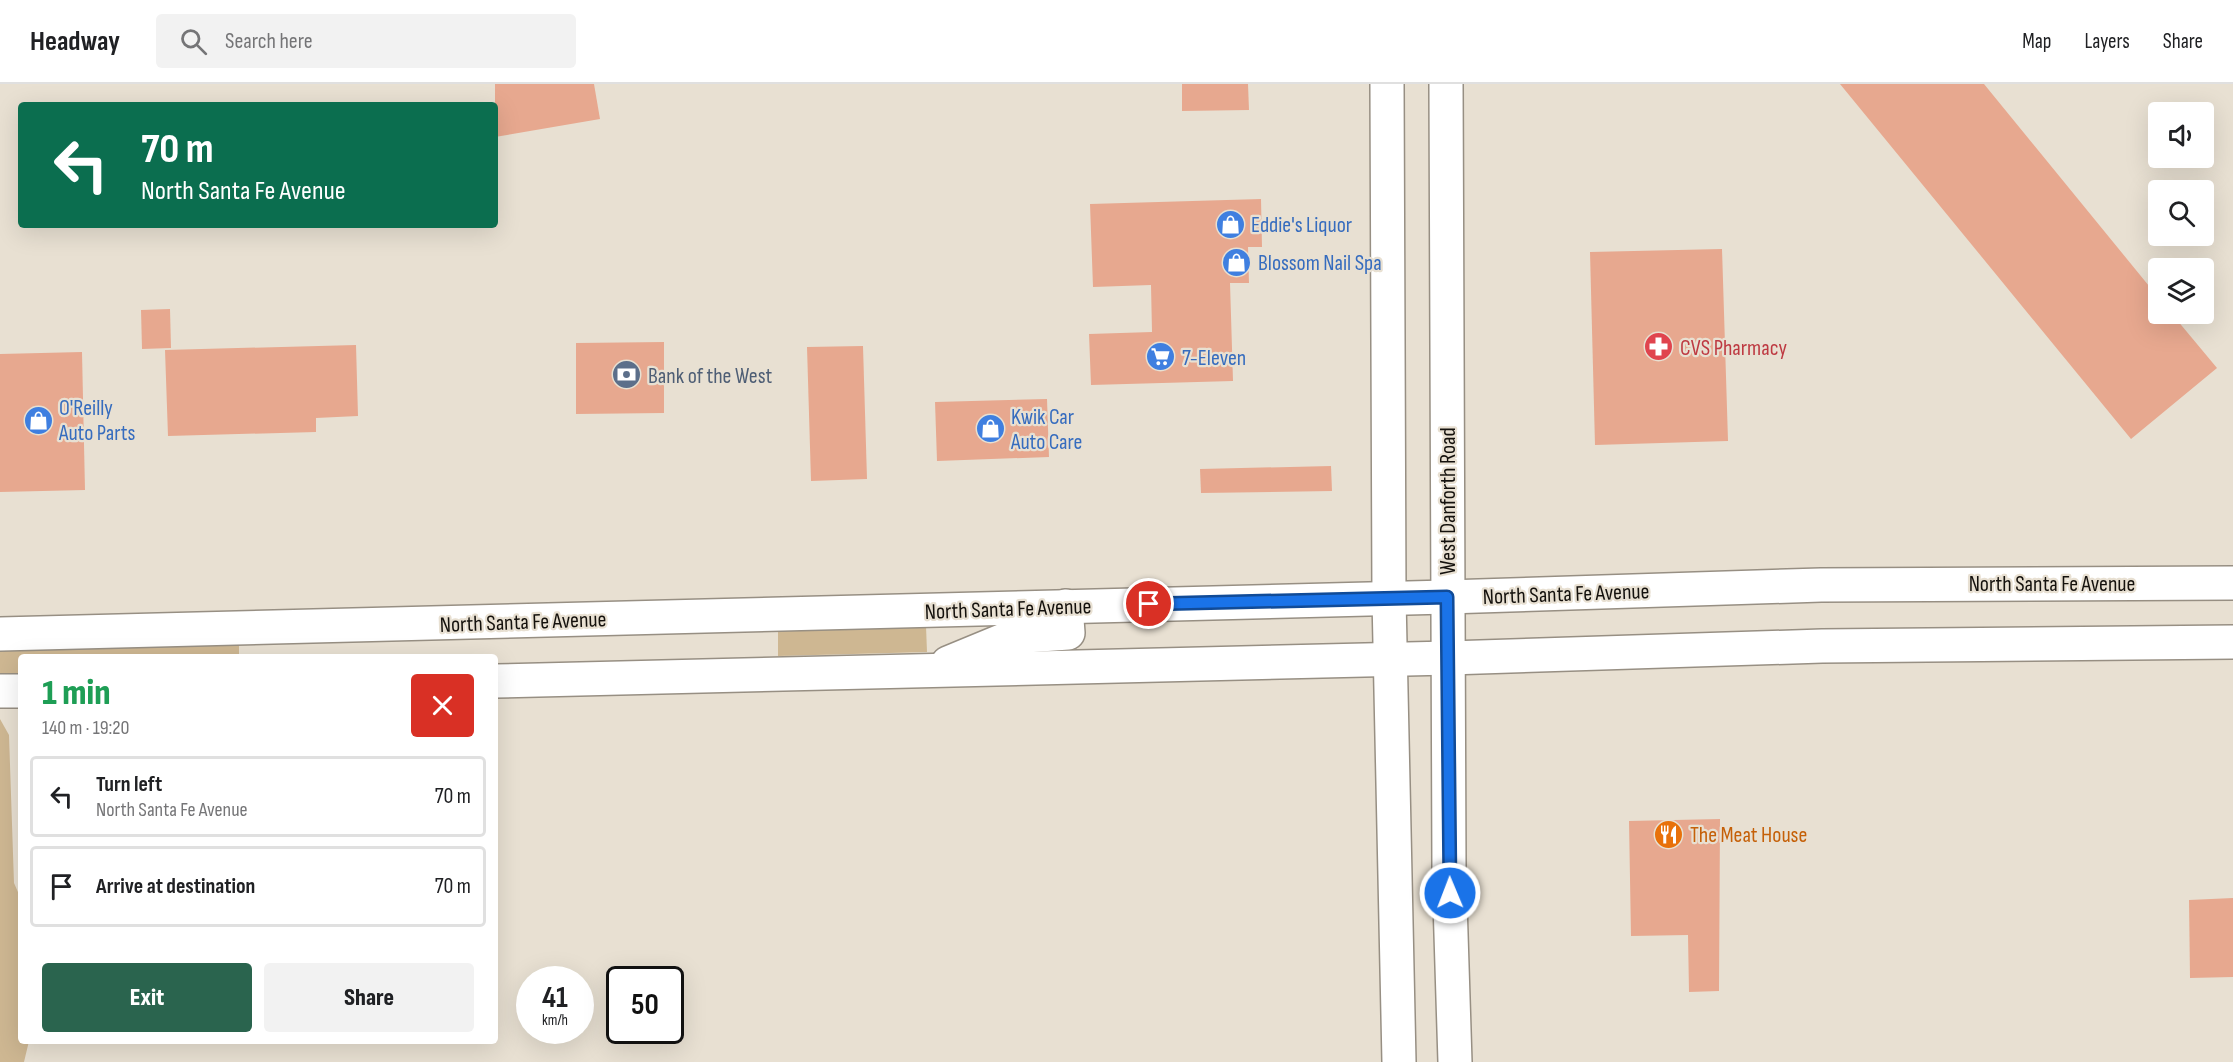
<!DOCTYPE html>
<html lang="en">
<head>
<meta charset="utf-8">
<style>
	:root { --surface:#fff; --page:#f2f2f2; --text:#202124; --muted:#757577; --line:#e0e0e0; --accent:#2a644e }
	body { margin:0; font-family:"Sofia Sans Condensed",sans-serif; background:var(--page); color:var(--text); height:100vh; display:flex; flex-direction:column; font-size:22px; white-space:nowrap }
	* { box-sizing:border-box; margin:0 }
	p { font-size:20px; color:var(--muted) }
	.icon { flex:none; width:33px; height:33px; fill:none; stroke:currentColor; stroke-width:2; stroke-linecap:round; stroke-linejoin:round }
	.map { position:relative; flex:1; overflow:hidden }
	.side { position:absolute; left:18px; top:570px; width:480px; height:390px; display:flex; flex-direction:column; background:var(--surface); border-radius:6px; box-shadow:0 6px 24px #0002 }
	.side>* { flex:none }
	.guide { position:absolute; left:18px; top:18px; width:480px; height:126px; border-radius:6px; box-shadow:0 6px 24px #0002; background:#0b6e4f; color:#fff; overflow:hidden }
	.controls { position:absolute; left:2148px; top:18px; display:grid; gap:12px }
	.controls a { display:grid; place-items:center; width:66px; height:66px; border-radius:6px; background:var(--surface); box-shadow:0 6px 24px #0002; font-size:30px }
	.speed { position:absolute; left:516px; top:882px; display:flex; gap:12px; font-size:30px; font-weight:700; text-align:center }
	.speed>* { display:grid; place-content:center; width:78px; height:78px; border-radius:50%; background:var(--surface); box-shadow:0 6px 24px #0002; line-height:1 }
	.speed small { font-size:15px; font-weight:400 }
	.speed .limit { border:3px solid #111; border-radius:9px; background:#fff; color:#111 }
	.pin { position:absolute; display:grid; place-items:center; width:51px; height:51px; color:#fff; margin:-26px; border:3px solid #fff; border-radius:50%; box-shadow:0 2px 6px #0007 }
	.me { position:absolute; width:66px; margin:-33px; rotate:359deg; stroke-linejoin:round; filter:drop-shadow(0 0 4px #0008) }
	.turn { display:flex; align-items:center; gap:21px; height:126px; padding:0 24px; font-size:27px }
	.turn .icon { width:78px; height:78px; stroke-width:2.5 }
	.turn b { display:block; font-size:42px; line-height:51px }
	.round { display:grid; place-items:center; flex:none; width:63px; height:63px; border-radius:6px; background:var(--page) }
	.head { display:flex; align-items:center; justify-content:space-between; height:102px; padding:0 24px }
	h1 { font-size:36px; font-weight:800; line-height:45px; color:#1e9e55 }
	.primary-button { display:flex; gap:12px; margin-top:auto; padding:12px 24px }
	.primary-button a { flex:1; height:69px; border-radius:6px; background:var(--accent); color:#fff; font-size:24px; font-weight:800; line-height:69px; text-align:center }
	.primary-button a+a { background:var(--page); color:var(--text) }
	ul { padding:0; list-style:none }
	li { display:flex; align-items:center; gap:18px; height:81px; margin:0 12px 9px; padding:0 12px; border:3px solid var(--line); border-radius:6px }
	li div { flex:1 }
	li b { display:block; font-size:22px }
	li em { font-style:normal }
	header { display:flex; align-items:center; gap:36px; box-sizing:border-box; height:84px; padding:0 30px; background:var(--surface); border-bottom:2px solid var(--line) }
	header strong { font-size:28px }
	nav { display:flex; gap:33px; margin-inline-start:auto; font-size:21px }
	.search { width:420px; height:54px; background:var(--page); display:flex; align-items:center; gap:15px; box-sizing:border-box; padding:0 21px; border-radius:6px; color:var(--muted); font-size:22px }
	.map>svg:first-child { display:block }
	.green { fill:#ceb792 }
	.building { fill:#e7a88f }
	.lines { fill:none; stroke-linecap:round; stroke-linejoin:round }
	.tertiary-casing { stroke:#978f83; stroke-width:36 }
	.secondary-casing { stroke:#978f83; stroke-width:36 }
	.tertiary { stroke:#fff; stroke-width:33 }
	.secondary { stroke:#fff; stroke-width:33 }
	.route-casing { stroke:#114b97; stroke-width:15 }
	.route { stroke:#1a73e8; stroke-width:10 }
	.labels { text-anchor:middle; stroke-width:4.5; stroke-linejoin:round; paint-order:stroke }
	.shop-label { font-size:22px; fill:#366cbe; stroke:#e8e0d2; text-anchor:start }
	.health-label { font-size:22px; fill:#be3a42; stroke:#e8e0d2; text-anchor:start }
	.service-label { font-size:22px; fill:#4e5e75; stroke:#e8e0d2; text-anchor:start }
	.street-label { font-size:22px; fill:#14110d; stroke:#e8e0d2 }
	.food-label { font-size:22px; fill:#c56008; stroke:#e8e0d2; text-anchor:start }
</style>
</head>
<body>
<header>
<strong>Headway</strong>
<div class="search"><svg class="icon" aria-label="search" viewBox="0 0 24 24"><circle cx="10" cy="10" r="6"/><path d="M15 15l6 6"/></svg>Search here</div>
<nav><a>Map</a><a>Layers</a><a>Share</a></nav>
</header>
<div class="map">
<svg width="2233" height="978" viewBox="0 0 2233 978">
	<rect width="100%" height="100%" fill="#e8e0d2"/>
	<!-- green -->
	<g class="green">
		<polygon points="926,542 927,568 778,572 778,546"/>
		<polygon points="239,560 239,573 21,573 21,590 0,591 0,566"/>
		<polygon points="0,635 9,651 14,799 21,815 21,957 29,957 24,978 0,978"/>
	</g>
	<!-- building -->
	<g class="building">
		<polygon points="495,0 594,0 600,35 495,53"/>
		<polygon points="1182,0 1248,0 1249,26 1182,27"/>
		<polygon points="1840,0 1984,0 2158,213 2158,230 2172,230 2217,284 2131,355"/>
		<polygon points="1261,115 1262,163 1248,163 1249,199 1230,199 1233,297 1091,301 1089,250 1152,248 1151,201 1093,203 1090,120"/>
		<polygon points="1722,165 1728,357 1595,361 1590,168"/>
		<polygon points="170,225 171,264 142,265 141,226"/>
		<polygon points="664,258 664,329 576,330 576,259"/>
		<polygon points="356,261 358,332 316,334 316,348 168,352 165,266"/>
		<polygon points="863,262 867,395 811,397 807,263"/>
		<polygon points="82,268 85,406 0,408 0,270"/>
		<polygon points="1047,315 1049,373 937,377 935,318"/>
		<polygon points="1331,382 1332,407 1201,409 1200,385"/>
		<polygon points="1720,735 1719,907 1689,908 1688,851 1631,852 1629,737"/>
		<polygon points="2233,814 2233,893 2190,894 2189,816"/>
	</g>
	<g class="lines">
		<defs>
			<g id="tertiary">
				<polyline points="1447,513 1821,501 2233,499"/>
				<polyline points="1449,574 1822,562 2233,558"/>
			</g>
			<g id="secondary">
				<polyline points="1387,0 1389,514 1399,978"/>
				<polyline points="1446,0 1449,786 1455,978"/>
				<polyline points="0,550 1447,513"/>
				<polyline points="948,579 1011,553 1068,549 1066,522"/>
				<polyline points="495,597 1449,574"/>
				<polyline points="0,607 21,607"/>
			</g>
		</defs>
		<!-- tertiary casing -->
		<use href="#tertiary" class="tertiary-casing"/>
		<!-- secondary casing -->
		<use href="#secondary" class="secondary-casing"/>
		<!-- tertiary -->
		<use href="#tertiary" class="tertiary"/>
		<!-- secondary -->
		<use href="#secondary" class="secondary"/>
	</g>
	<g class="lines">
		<defs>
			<polyline id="route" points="1149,520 1447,513 1450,809"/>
		</defs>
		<!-- route casing -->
		<use href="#route" class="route-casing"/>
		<!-- route -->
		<use href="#route" class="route"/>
	</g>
	<!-- icons -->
	<defs>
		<symbol id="shop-disc" viewBox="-11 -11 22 22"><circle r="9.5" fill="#3f7fe0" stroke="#e8e0d2"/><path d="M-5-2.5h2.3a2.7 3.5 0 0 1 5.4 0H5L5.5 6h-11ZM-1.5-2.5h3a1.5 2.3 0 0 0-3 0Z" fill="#fff"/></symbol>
		<symbol id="pharmacy-disc" viewBox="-11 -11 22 22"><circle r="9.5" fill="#e0444e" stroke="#e8e0d2"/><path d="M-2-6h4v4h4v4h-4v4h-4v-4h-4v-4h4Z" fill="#fff"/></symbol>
		<symbol id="supermarket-disc" viewBox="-11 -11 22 22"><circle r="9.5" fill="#3f7fe0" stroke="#e8e0d2"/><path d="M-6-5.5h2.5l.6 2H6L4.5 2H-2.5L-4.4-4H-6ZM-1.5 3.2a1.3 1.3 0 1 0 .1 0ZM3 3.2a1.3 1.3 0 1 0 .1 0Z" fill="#fff"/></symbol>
		<symbol id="bank-disc" viewBox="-11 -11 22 22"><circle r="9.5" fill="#5c6f8a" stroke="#e8e0d2"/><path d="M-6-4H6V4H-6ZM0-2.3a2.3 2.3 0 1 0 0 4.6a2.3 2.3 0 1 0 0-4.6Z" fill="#fff"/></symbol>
		<symbol id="restaurant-disc" viewBox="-11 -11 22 22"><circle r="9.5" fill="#e8710a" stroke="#e8e0d2"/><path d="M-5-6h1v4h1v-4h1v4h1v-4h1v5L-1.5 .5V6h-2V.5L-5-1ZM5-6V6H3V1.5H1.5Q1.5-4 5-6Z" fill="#fff"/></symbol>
	</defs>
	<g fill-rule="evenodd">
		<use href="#shop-disc" x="1214" y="124" width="33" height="33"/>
		<use href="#shop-disc" x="1220" y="162" width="33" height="33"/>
		<use href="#pharmacy-disc" x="1642" y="246" width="33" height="33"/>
		<use href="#supermarket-disc" x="1144" y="256" width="33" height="33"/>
		<use href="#bank-disc" x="610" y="274" width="33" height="33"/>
		<use href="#shop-disc" x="22" y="320" width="33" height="33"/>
		<use href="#shop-disc" x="974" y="328" width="33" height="33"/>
		<use href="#restaurant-disc" x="1652" y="734" width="33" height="33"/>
	</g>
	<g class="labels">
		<!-- shop labels -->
		<g class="shop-label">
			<text x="1251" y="148">Eddie's Liquor</text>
			<text x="1258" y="186">Blossom Nail Spa</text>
			<text x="1182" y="281">7-Eleven</text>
			<text x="59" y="331">O'Reilly<tspan x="59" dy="25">Auto Parts</tspan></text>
			<text x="1011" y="340">Kwik Car<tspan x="1011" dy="25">Auto Care</tspan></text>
		</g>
		<!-- health labels -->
		<g class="health-label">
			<text x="1680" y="271">CVS Pharmacy</text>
		</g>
		<!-- service labels -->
		<g class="service-label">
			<text x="648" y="299">Bank of the West</text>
		</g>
		<!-- street labels -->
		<g class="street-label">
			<text transform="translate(1447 417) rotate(-90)" y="8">West Danforth Road</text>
			<text x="2052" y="507">North Santa Fe Avenue</text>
			<text transform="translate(1566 509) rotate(-2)" y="8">North Santa Fe Avenue</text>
			<text transform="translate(1008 524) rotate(-2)" y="8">North Santa Fe Avenue</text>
			<text transform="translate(523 537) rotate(-2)" y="8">North Santa Fe Avenue</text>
		</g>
		<!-- food labels -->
		<g class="food-label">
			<text x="1690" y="758">The Meat House</text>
		</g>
	</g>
</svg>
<div class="controls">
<a><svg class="icon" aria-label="sound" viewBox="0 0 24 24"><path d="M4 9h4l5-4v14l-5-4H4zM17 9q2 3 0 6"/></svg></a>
<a><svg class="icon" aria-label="search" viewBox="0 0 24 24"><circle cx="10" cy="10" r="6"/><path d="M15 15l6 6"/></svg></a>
<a><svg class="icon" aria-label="layers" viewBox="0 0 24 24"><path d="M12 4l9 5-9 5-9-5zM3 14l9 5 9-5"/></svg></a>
</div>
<div class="speed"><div>41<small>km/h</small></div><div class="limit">50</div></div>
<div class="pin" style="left:1149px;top:520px;background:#d93025"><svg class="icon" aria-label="arrive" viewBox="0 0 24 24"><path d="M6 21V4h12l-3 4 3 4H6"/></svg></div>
<svg class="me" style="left:1450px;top:809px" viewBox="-20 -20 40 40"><circle r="17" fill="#1a73e8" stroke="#fff" stroke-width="3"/><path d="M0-11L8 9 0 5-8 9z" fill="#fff"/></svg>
<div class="guide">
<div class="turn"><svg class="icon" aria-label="left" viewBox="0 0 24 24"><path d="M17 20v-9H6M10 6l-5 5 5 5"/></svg><div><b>70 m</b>North Santa Fe Avenue</div></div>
</div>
<section class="side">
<div class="head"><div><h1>1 min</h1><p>140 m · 19:20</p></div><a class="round" style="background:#d93025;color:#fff"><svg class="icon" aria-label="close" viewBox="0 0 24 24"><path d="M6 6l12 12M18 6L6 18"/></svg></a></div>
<ul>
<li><svg class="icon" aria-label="left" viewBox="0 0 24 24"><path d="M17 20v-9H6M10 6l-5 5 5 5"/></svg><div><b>Turn left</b><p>North Santa Fe Avenue</p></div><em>70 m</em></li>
<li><svg class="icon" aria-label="arrive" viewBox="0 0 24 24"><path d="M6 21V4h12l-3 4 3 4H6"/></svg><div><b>Arrive at destination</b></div><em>70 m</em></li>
</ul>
<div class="primary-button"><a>Exit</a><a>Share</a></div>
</section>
</div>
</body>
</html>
